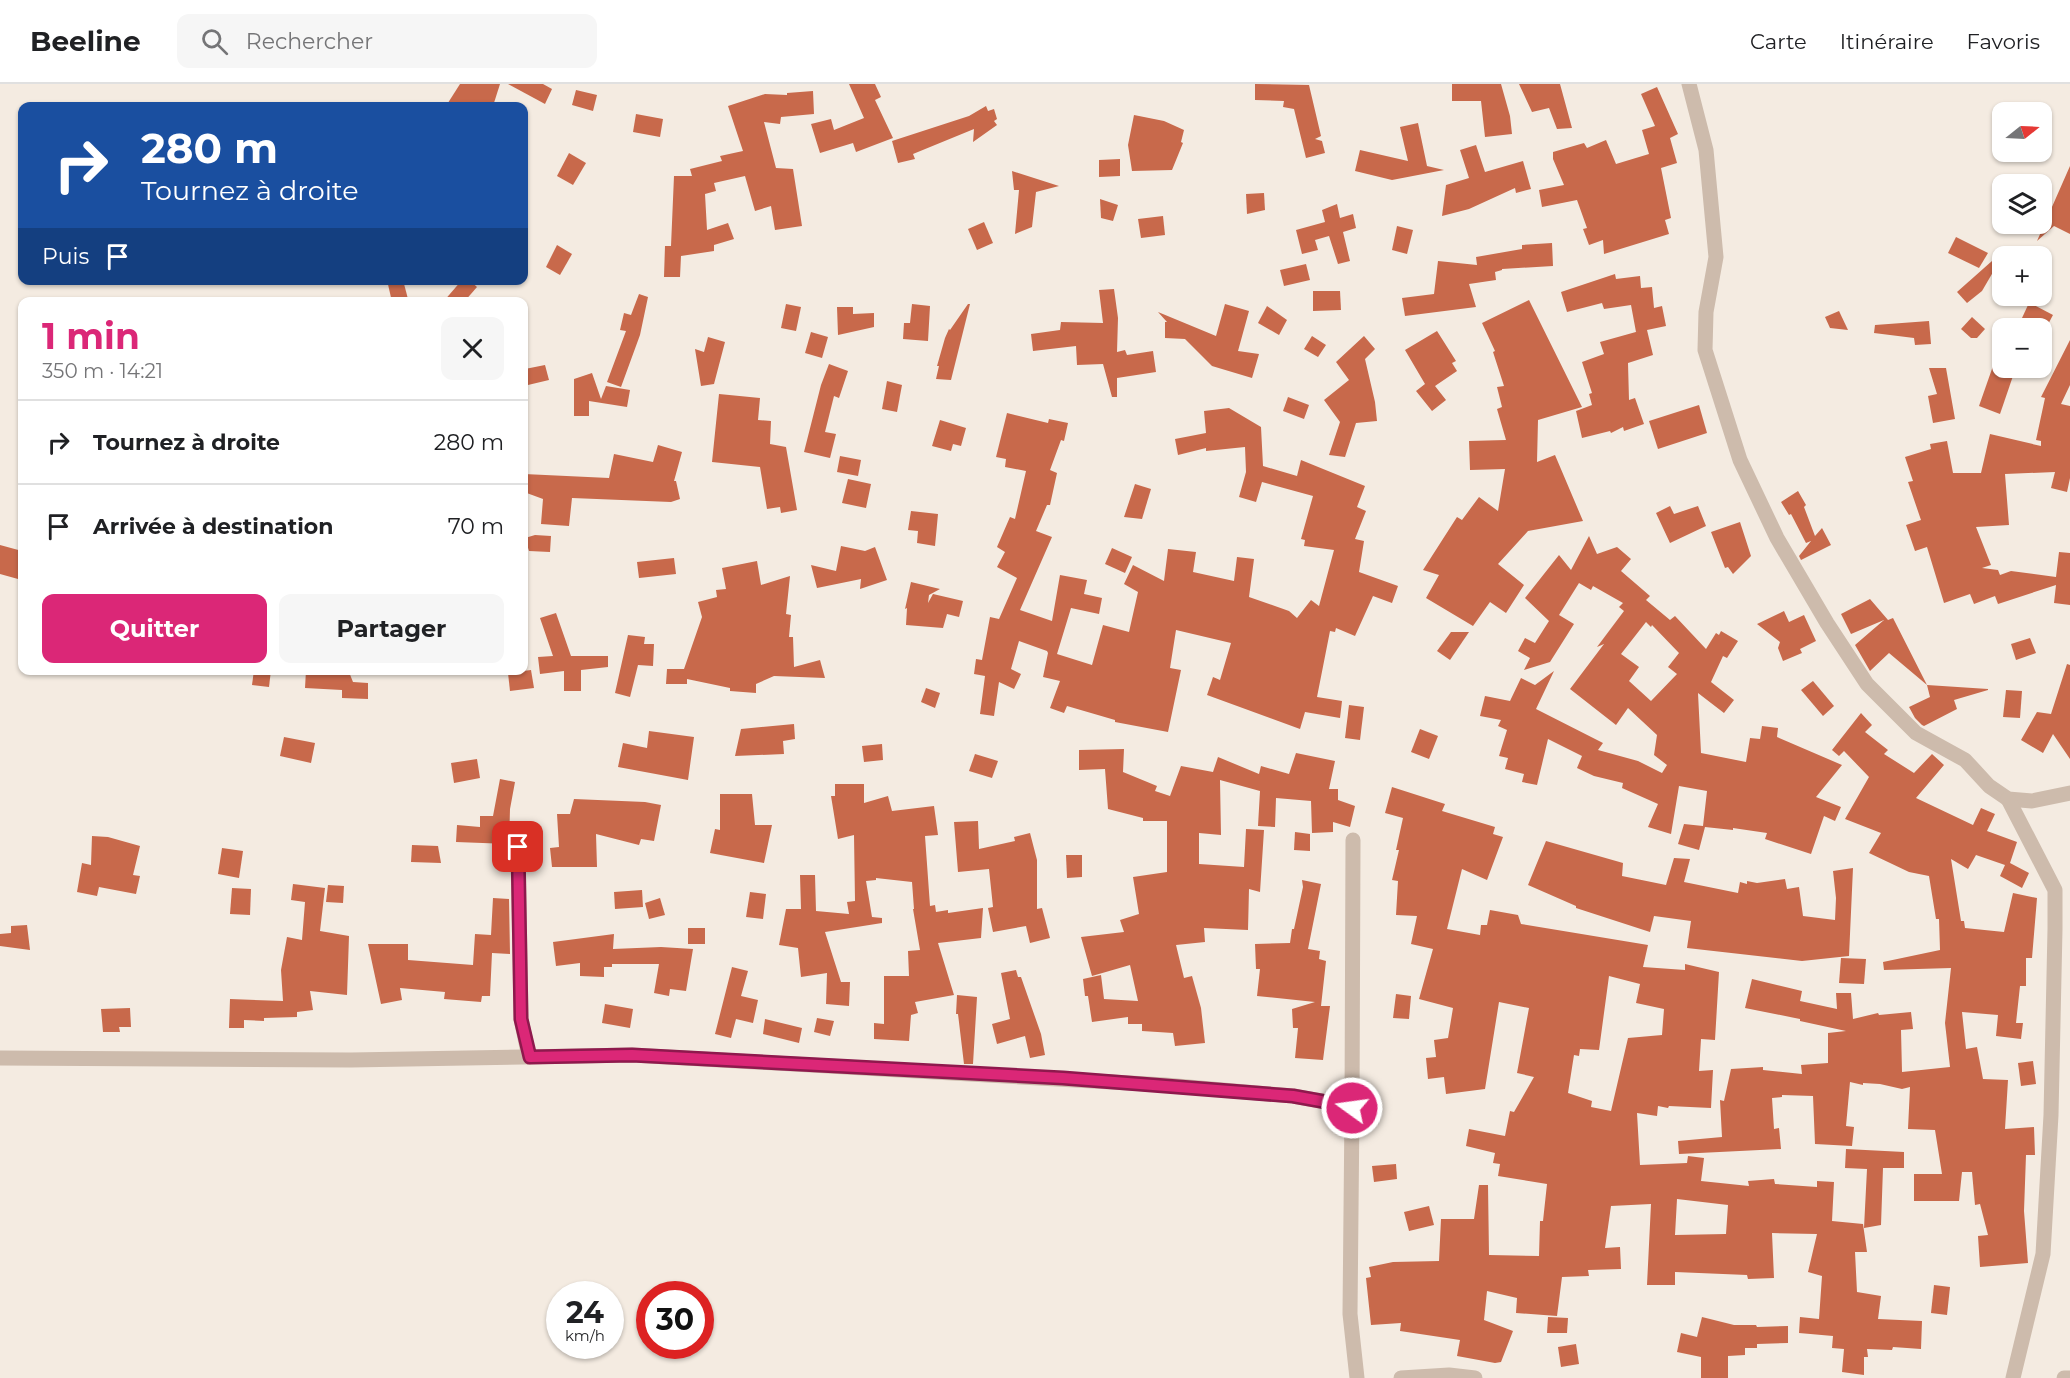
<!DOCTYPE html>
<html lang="fr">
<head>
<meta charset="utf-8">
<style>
	:root { --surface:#fff; --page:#f6f6f6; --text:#202124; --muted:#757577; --line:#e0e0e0; --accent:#db2777 }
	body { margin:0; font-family:Montserrat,sans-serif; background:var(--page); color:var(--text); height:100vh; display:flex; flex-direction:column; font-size:22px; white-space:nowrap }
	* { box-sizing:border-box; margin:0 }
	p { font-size:20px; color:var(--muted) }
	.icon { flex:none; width:33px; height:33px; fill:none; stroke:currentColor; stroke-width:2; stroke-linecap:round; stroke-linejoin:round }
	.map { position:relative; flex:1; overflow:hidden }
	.side { position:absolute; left:18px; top:213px; width:510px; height:378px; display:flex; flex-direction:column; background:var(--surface); border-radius:12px; box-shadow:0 2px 4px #0004 }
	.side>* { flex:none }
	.hud { position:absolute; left:18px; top:18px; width:510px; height:183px; border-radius:12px; box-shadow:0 2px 4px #0004; background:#1a4fa0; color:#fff; overflow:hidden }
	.needle { width:39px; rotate:72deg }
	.buttons { position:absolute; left:1992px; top:18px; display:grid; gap:12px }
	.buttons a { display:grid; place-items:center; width:60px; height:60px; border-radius:12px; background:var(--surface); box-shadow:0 2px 4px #0004; font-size:30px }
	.speed { position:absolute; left:546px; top:1197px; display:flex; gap:12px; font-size:30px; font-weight:700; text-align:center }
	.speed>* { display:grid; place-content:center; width:78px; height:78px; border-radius:50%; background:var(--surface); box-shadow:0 2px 4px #0004; line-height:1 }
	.speed small { font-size:15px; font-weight:400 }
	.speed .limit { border:9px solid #d22; background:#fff; color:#111 }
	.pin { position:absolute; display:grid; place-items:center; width:51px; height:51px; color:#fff; margin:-26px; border-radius:12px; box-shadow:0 3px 9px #0006 }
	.me { position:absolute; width:66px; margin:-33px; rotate:284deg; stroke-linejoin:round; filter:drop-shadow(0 0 4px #0008) }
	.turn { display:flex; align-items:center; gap:21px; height:126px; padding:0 24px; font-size:27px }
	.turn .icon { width:78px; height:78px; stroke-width:2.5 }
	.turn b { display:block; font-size:42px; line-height:51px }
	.then { display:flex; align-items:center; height:57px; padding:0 24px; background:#0003; gap:12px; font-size:22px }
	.round { display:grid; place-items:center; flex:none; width:63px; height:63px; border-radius:12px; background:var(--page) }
	.summary { display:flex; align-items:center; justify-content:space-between; height:102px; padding:0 24px }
	h1 { font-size:36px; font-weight:700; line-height:45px; color:var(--accent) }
	.button { display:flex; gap:12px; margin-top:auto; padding:12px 24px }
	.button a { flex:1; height:69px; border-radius:12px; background:var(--accent); color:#fff; font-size:24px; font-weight:700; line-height:69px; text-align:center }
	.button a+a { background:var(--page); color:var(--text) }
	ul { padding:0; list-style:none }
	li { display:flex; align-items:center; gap:18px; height:84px; padding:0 24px; border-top:2px solid var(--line) }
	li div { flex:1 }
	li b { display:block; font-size:22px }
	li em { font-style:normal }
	header { display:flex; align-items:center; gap:36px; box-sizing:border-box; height:84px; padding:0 30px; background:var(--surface); border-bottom:2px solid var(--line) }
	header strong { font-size:28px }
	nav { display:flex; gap:33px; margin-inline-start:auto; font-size:21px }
	.search { width:420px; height:54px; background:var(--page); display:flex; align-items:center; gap:15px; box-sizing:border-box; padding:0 21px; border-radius:12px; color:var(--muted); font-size:22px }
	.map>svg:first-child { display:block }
	.building { fill:#c8694b; fill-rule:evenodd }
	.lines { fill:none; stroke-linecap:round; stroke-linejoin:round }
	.minor { stroke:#cdbbac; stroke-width:15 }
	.route-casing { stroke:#8e194d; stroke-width:15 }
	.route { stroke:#db2777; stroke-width:10 }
</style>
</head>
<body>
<header>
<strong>Beeline</strong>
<div class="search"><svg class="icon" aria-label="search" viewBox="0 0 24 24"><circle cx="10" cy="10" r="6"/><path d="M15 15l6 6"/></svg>Rechercher</div>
<nav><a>Carte</a><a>Itinéraire</a><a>Favoris</a></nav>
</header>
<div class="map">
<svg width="2070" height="1294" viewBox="0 0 2070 1294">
	<rect width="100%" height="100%" fill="#f4ebe1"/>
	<!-- building -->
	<g class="building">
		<polygon points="460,0 500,0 493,22 446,22"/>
		<polygon points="508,0 543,0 552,5 545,20"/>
		<polygon points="849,0 875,0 881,13 875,16 893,54 856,68 853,59 820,69 811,40 831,35 834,46 864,34"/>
		<polygon points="1255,0 1309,1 1321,52 1315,55 1322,57 1325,69 1306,74 1294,25 1283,23 1284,17 1255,16"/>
		<polygon points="1452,0 1501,0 1510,32 1512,50 1485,53 1481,17 1452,17"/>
		<polygon points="1519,0 1560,0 1572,44 1557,45 1549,24 1532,28"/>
		<polygon points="1657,3 1678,50 1670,54 1677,79 1661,84 1671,134 1665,136 1669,150 1604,170 1603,156 1589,161 1583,145 1587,144 1577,116 1542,123 1539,106 1564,101 1553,75 1553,68 1584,59 1587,64 1606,56 1616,80 1649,70 1642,46 1655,42 1641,10"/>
		<polygon points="576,6 597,11 593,27 572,21"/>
		<polygon points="813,7 814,30 781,33 780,40 764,38 776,84 793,85 802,142 775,146 771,122 755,127 745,92 714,99 716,107 705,110 707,146 728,139 734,155 714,161 714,167 681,172 680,193 664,193 665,162 671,162 674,92 692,92 690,85 722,77 720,72 743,67 728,22 765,10 787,11 787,9"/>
		<polygon points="986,22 988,27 994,25 997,35 994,37 997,41 973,58 974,45 913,70 915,75 898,79 892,57 969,32"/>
		<polygon points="636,30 663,35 660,53 633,48"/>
		<polygon points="1134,31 1164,37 1184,46 1181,58 1183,59 1172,86 1132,87 1128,61"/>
		<polygon points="1418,39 1427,82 1444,86 1392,96 1355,87 1360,66 1408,77 1400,43"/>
		<polygon points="1476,61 1485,88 1523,77 1531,105 1516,109 1515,104 1469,125 1442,132 1446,101 1469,94 1460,66"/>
		<polygon points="569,69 586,79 573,101 557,92"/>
		<polygon points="1120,75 1120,92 1099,93 1099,76"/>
		<polygon points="2070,82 2070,150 2054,142 2037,157"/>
		<polygon points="1012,87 1059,102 1036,108 1032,143 1015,150 1019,106 1014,106"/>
		<polygon points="1264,109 1265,126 1247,130 1246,110"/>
		<polygon points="1100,115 1118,121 1113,137 1101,134"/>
		<polygon points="1337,120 1340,134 1353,130 1356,144 1343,148 1350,177 1338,180 1329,152 1315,156 1318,166 1302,170 1296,146 1325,138 1322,126"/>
		<polygon points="1163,132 1165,151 1141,154 1138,135"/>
		<polygon points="984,138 993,159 977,166 968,145"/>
		<polygon points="1397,142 1413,146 1407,170 1392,166"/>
		<polygon points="1956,153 1988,169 1979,184 1948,169"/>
		<polygon points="1552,159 1553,182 1502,185 1502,186 1495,188 1496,196 1469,200 1476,223 1405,232 1402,214 1434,210 1438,177 1477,181 1476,173 1522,165 1522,161"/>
		<polygon points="557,161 572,170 560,191 546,183"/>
		<polygon points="2001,169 2003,171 1982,207 1967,219 1957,208"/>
		<polygon points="1306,180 1310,196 1284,202 1280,186"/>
		<polygon points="1615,190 1616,195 1640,192 1641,204 1652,203 1654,224 1662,222 1666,242 1647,246 1653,271 1628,279 1629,316 1635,314 1644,340 1624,347 1623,343 1611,349 1610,347 1582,354 1576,327 1592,321 1589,310 1592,309 1582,278 1604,270 1600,258 1643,246 1636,248 1631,221 1604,225 1602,219 1567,228 1561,208"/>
		<polygon points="387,196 403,196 408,215 392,218"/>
		<polygon points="462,196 469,196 477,203 464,218 443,218"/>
		<polygon points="1114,205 1118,234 1117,268 1125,266 1127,271 1153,267 1156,288 1117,294 1117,313 1112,313 1103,280 1077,281 1076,262 1033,267 1031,250 1060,246 1061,238 1103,239 1099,206"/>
		<polygon points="1313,207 1340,207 1341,226 1313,227"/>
		<polygon points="639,210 648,213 640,251 621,303 607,298 626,247 620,246 624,229 631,231"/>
		<polygon points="1529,216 1582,323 1538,336 1537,378 1555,371 1583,437 1528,447 1498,480 1524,501 1506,529 1490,518 1473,542 1426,514 1439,491 1423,486 1457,433 1462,436 1479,413 1498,427 1505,385 1470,386 1469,357 1506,356 1497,325 1502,323 1497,303 1504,302 1493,268 1495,267 1482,239"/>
		<polygon points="786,220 801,223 796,247 781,244"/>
		<polygon points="912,220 930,222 928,257 903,255 904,239 910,239"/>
		<polygon points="968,220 970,220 951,296 936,295 939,282 937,282 945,254 949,245 950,246"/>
		<polygon points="1225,220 1249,227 1238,267 1259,270 1252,294 1212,282 1185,255 1165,254 1165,238 1167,238 1158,228 1216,252"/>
		<polygon points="2028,221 2034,221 2053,231 2045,246 2022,234"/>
		<polygon points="1267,222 1287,236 1279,251 1258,239"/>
		<polygon points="837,223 853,223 853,230 874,229 874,243 838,251"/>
		<polygon points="1839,227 1848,246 1830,244 1825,233"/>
		<polygon points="1972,233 1985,245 1977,254 1971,254 1961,245"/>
		<polygon points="1929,237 1931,260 1915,261 1914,254 1874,249 1875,241"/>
		<polygon points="1437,247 1456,277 1452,279 1457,287 1435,302 1446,316 1432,327 1416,307 1425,300 1405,266"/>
		<polygon points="811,248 828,253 822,274 805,269"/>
		<polygon points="1312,252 1326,261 1318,273 1304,265"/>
		<polygon points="1364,252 1375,265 1365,275 1375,318 1377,337 1356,339 1345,373 1329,371 1340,338 1324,316 1349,296 1336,278"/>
		<polygon points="708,253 725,258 714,300 701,302 695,265 704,268"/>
		<polygon points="2070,256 2070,301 2061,320 2070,322 2070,394 2067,408 2051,404 2055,388 2005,390 2009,441 1976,443 1991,481 1982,484 1998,486 2000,491 2011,487 2056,493 2059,468 2070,469 2070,521 2054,519 2056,501 1998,520 1995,512 1974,520 1970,510 1944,519 1927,463 1915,467 1906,441 1921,436 1908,398 1913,397 1905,373 1931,365 1930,360 1947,357 1953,389 1981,389 1990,350 2041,362 2041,357 2036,356 2045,314 2041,313"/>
		<polygon points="829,280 848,287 839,314 834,312 825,348 836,350 830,374 804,368 821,301"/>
		<polygon points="545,281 549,296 528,301 525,285"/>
		<polygon points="1993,282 2014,289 2000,330 1979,322"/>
		<polygon points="1929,284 1946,284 1955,335 1933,339 1928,312 1937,310"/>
		<polygon points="592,289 601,315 606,302 630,306 627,323 589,317 589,332 574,332 574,295"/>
		<polygon points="887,297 902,301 897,328 882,325"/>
		<polygon points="719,310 760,314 758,336 771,337 770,360 786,363 797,426 781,429 780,423 767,425 760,383 712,378"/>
		<polygon points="1288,313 1309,321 1304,335 1283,327"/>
		<polygon points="1699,321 1707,349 1658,365 1649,337"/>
		<polygon points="1229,324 1261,343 1263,382 1297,392 1301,376 1365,402 1357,423 1366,427 1355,455 1364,457 1359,488 1398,502 1392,519 1373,512 1355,552 1336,544 1335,548 1330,547 1317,613 1342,617 1340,634 1305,628 1300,645 1207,611 1213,593 1220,596 1231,559 1176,546 1170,584 1181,586 1168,648 1115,638 1115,636 1067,622 1064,629 1050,624 1060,597 1043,593 1048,569 1047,567 1019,557 1011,585 1021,590 1014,605 999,598 994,632 980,630 985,592 974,590 976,575 982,576 990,533 999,535 1017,494 997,483 1005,468 997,463 1010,433 1015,435 1026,387 1005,383 1006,375 996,373 1007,329 1048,339 1049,335 1068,339 1064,357 1061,356 1050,386 1057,389 1050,421 1047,421 1036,447 1052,453 1020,526 1052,537 1060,491 1087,496 1084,510 1102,514 1099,530 1071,524 1057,570 1092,581 1103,541 1129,548 1138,508 1124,500 1133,481 1164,497 1168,465 1196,468 1193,488 1234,497 1237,473 1254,475 1249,513 1289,527 1297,534 1311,516 1319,522 1334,466 1304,462 1305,456 1301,455 1313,412 1262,398 1256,418 1239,413 1246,388 1245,363 1206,367 1206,364 1178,371 1175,355 1206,349 1204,327"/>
		<polygon points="940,336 966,344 961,362 953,360 951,367 932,362"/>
		<polygon points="658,361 682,368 674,397 676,397 680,415 671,418 572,414 569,442 541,440 543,415 524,408 524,390 609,394 614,370 653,378"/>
		<polygon points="840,372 861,376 858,392 837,388"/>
		<polygon points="848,395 871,400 866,424 842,419"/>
		<polygon points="1135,400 1151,405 1142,435 1124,433"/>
		<polygon points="1798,407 1806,421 1804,423 1815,452 1822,444 1831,461 1801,476 1799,472 1811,457 1806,459 1791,430 1789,431 1781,418"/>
		<polygon points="1670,422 1674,430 1698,422 1706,442 1670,459 1656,429"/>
		<polygon points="911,427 938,430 935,462 917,459 918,447 908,446"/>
		<polygon points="1740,438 1751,472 1733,490 1728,483 1725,484 1711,448"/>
		<polygon points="535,451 551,452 550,468 529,467 525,454"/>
		<path d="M1589,452L1597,470L1617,463L1631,475L1621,487L1650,512L1646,516L1670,536L1675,532L1706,565L1716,549L1719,551L1721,547L1738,557L1727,574L1723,572L1711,598L1734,616L1724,629L1698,609L1701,669L1746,678L1750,654L1760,655L1762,642L1778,644L1777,653L1842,681L1816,713L1841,723L1835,737L1824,732L1811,770L1765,755L1767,749L1733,744V746L1705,743L1699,766L1678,760L1684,740L1703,742L1707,707L1679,702L1671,750L1648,743L1658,720L1622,704L1623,699L1594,692L1577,684L1582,672L1548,655L1537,701L1522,698L1524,690L1505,685L1508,674L1499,672L1507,646L1498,642L1501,636L1480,632L1485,612L1510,617L1521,594L1535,601L1554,587L1536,625L1603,659L1598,666L1638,677L1662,689L1667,681L1654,671L1657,651L1628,624L1616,641L1570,605L1604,560L1597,563L1624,527L1619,523L1623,519L1593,502L1591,506L1579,499L1559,531L1574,540L1550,578L1524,586L1530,574L1518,567L1525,554L1535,559L1549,537L1525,514L1559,471L1571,486ZM1646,538L1651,543L1652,541L1679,569L1668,583L1677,590L1651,617L1629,597L1639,583L1621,570Z"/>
		<polygon points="0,461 22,467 22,477 18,495 0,490"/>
		<polygon points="841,462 865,467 875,463 887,496 860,505 861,495 817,504 811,481 836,487"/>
		<polygon points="1112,464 1132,473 1125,489 1105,480"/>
		<polygon points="674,474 676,490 639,494 637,478"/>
		<polygon points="757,477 761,501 790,492 786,530 791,531 789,553 793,553 794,583 820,576 825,594 774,592 756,600 756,609 730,607 730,604 687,595 687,600 666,600 667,585 684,585 702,533 698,518 717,513 716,506 726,505 722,484"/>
		<polygon points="911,498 940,505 929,511 928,519 933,510 963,517 959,533 947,530 943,544 906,541 907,524 905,525"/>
		<polygon points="1870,515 1888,536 1893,534 1927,601 1988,605 1988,606 1954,616 1957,625 1924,642 1922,641 1915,634 1909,623 1930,613 1927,601 1889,569 1870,587 1855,561 1884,536 1851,550 1841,530"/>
		<polygon points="1784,527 1789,538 1804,531 1816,557 1800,565 1802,569 1783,577 1778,564 1780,558 1757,540"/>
		<polygon points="556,529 571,572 608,572 608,583 581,586 581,607 564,607 564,587 540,590 538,573 553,572 540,534"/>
		<polygon points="1451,548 1469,548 1450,576 1437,567"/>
		<polygon points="628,551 645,553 644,560 654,560 653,582 638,581 630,613 615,609"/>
		<polygon points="2030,554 2036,569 2016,576 2011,560"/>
		<polygon points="2067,580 2070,581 2070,675 2053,650 2043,669 2021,656 2037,628 2051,630"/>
		<polygon points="254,586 271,586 269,603 252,601"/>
		<polygon points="306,586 349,588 353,598 368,599 368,615 342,614 342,606 305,604"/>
		<polygon points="531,586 534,604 510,607 508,589"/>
		<polygon points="1813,597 1834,622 1823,632 1801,606"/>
		<polygon points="926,604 940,609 935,624 921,618"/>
		<polygon points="2006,606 2022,607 2020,634 2003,633"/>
		<polygon points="1349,621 1364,623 1360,656 1345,654"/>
		<polygon points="1861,629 1872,641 1865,648 1888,666 1884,670 1914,689 1932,670 1944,681 1916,714 1973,741 1981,724 1995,730 1987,747 2017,758 2010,779 2029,789 2022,804 2000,792 2005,781 1976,771 1968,785 1951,775 1961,837 1964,837 1965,844 2004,848 2013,809 2037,814 2032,874 2026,874 2026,902 2020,902 2016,939 2023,939 2021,955 1996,952 1998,931 1962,928 1966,965 1977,963 1983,995 2008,996 2005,1045 2034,1043 2035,1071 2026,1071 2024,1127 2028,1179 1980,1183 1978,1152 1988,1151 1980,1120 1975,1121 1972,1088 1962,1088 1959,1117 1914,1117 1914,1090 1942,1090 1935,1046 1908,1045 1910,1003 1902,1005 1880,1000 1863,999 1863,1001 1850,998 1846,1042 1854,1043 1852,1062 1815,1060 1813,1012 1782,1011 1782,1013 1772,1014 1774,1045 1779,1044 1781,1065 1679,1070 1678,1057 1722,1053 1720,1016 1724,1017 1731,985 1763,983 1763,986 1802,990 1801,981 1828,979 1828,949 1846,947 1800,937 1800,935 1745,924 1752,895 1802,907 1800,917 1837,925 1836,909 1851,909 1853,935 1878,929 1879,931 1911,928 1913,945 1901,946 1902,988 1950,983 1945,939 1951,884 1884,886 1883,878 1940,866 1939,835 1936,835 1929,792 1909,788 1869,769 1881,749 1845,735 1869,693 1844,667 1839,672 1832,666"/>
		<polygon points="794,640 795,655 783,657 784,670 735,672 741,645"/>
		<polygon points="1420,645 1438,652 1429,675 1411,668"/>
		<polygon points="649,647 694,653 688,696 618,683 623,659 647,664"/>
		<polygon points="284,653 315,659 311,679 280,672"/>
		<polygon points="882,660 883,676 864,678 862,662"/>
		<polygon points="1124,665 1123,688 1157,702 1155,707 1170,712 1181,682 1213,688 1218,673 1259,690 1261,682 1289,690 1296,669 1335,677 1329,705 1338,705 1338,716 1355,722 1350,743 1333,738 1333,748 1312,749 1311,717 1276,714 1275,743 1258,742 1260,707 1220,696 1221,751 1199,749 1199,780 1244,783 1246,745 1264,746 1260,808 1249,805 1248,846 1204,844 1205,858 1176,861 1184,894 1192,892 1201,924 1205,959 1175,962 1173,949 1142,947 1142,940 1128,940 1128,933 1092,938 1088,912 1085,912 1083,895 1101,891 1104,915 1138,917 1130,881 1092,892 1081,853 1124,848 1120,836 1139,830 1133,793 1167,788 1167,737 1143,737 1143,734 1108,725 1105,685 1079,686 1079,666"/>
		<polygon points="975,670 998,677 992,694 969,687"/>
		<polygon points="477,675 480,694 454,699 451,679"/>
		<polygon points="500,695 515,698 510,725 509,760 456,758 457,741 480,743 480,732 493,732"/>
		<polygon points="835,700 864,700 864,719 888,712 892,727 934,722 938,751 925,752 930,822 935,821 936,828 948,826 948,829 983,824 981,854 938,859 954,911 915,918 918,929 911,931 909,957 874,955 874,939 884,940 884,892 909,892 908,867 920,866 913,825 914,825 912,798 876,794 876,796 866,797 872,833 882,834 882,839 825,848 841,898 850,898 849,922 826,920 827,889 801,893 798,864 779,861 786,825 801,825 800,791 815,791 816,827 849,830 847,818 855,817 854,751 838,755 831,712 835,712"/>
		<path d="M1392,703L1445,720L1442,727L1495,743L1493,750L1503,753L1487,796L1462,785L1447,845L1480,851L1481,841H1487L1490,826L1518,831L1521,840L1648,861L1643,883L1685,886V880L1719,888L1715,956L1701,955L1699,987L1713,986L1711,1024L1669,1022L1668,1024L1658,1022L1657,1032L1637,1029L1640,1081L1687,1079L1688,1072L1704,1074L1701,1097L1749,1102L1748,1097L1774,1095L1775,1100L1817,1103V1097L1834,1098L1832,1137L1863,1140L1867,1168H1855L1857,1208L1881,1212L1878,1235L1922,1237L1921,1265L1893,1263L1892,1266L1867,1265L1868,1273H1864V1291L1842,1288L1844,1265L1832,1264L1833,1252L1799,1249L1800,1233L1819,1235L1822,1192L1808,1188L1817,1150L1772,1149L1774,1194L1748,1195L1747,1191L1675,1188V1201H1647L1651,1120L1611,1122L1605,1164L1620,1163L1621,1185L1588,1186L1589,1192L1562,1193L1557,1232L1516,1229L1517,1214L1487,1207L1484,1236L1513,1247L1501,1278L1495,1279L1457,1272L1460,1256L1400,1247L1401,1239L1371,1241L1366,1194L1371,1193L1369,1183L1393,1178L1439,1177L1441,1135H1474L1479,1101H1488L1489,1171L1539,1172L1540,1137H1543L1547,1100L1498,1092L1500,1080L1493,1079L1495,1069L1466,1062L1469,1045L1505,1052L1510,1027L1514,1028L1534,993L1517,989L1529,924L1499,918L1485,1005L1446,1010L1444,993L1428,995L1426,974L1436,973L1434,956L1448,954L1453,924L1419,915L1433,865L1411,860L1417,832L1396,831L1398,797L1392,796L1399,766H1396L1403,734L1385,729ZM1609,892L1640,900L1636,919L1664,925L1662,951L1628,954L1611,1027L1591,1023L1592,1017L1568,1009L1574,971L1579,972L1580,965L1599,966ZM1677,1115L1728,1121L1726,1150L1675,1151Z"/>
		<polygon points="720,710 752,710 755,741 772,741 764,779 710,769 715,745 720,746"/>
		<polygon points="574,715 645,718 661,721 654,757 641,755 639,761 596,750 597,783 552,783 550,764 559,763 557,730 570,730"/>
		<polygon points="978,737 979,765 1015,757 1014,753 1030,749 1037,776 1037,825 1042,824 1050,854 1030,859 1026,842 993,848 988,824 993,823 989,785 958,788 954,738"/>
		<polygon points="1295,748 1310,750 1310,767 1294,766"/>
		<polygon points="92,752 108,753 140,762 133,791 140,792 136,810 99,803 97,812 77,808 82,779 91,781"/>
		<polygon points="1546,757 1623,779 1622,792 1666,801 1674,774 1690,775 1684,798 1738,809 1740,798 1747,800 1747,797 1757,799 1785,795 1787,805 1799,803 1803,832 1835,836 1836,814 1833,787 1853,784 1849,872 1802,877 1687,864 1691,837 1654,832 1650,848 1576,824 1576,822 1528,801"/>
		<polygon points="412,761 438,762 441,779 411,778"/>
		<polygon points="222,764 243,767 239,794 218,790"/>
		<polygon points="1066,771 1082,771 1082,793 1067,794"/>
		<polygon points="1302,796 1321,800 1308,865 1320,867 1319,875 1326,877 1321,922 1330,922 1323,976 1295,974 1298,944 1293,944 1292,925 1315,918 1257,912 1260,885 1256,885 1255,860 1290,859 1292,845 1294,845 1303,803"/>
		<polygon points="293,800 325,804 320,847 349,852 347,911 310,907 313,926 297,928 297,933 264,934 264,937 244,936 244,944 229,944 230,915 283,917 281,886 287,853 302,856 305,818 291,816"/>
		<polygon points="328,801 344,802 343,819 326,818"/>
		<polygon points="232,804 251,805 250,831 230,830"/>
		<polygon points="642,806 643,823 615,825 614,808"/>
		<polygon points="750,808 766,810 763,835 746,833"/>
		<polygon points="493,814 509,815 510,870 492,869 490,912 482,912 481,918 444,915 445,908 400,904 402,916 381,920 368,860 408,860 408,876 473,881 475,850 491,851"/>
		<polygon points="660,814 665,831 649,835 645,819"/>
		<polygon points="27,841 30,866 0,862 0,850 11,849 11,842"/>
		<rect x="688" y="844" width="17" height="16"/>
		<polygon points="614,850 613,865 661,863 693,865 686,907 670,905 669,912 654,909 659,880 612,880 612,883 604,883 604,893 580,892 580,879 556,882 553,858"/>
		<polygon points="1841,874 1866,875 1864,900 1839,899"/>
		<polygon points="732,883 748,887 741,912 758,916 753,939 736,935 731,954 715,950"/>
		<polygon points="1016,886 1018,893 1021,893 1041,950 1045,971 1030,974 1025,952 997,960 992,940 1010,935 1001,889"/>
		<polygon points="1396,910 1411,912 1409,935 1393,934"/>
		<polygon points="957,911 977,913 973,980 964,980 958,930 956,930"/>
		<polygon points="605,920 633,925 630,944 602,939"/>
		<polygon points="130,924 131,943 119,943 120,948 103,948 101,925"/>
		<polygon points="817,934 834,937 830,952 814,948"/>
		<polygon points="765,935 802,944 799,959 763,950"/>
		<polygon points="2033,977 2036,1000 2021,1002 2018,979"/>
		<polygon points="1846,1065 1904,1068 1904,1084 1883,1084 1881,1141 1864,1144 1867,1085 1845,1084"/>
		<polygon points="1396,1080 1397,1095 1374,1098 1372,1082"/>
		<polygon points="1429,1122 1434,1141 1409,1147 1404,1128"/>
		<polygon points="1934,1201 1950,1203 1947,1231 1931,1229"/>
		<polygon points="1548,1233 1568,1234 1567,1249 1547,1249"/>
		<polygon points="1702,1233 1734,1241 1756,1241 1757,1243 1788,1242 1788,1259 1757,1260 1757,1264 1745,1264 1745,1271 1728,1272 1728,1294 1701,1294 1701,1273 1677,1268 1681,1249 1697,1253"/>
		<polygon points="1576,1260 1579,1280 1561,1283 1558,1263"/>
	</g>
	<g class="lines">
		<!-- minor -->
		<g class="minor">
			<polyline points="1689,0 1706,66 1716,173 1706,228 1705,266 1740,376 1777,454 1827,539 1867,600 1916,649 1965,676 1989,702 2008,715 2032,717 2070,709"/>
			<polyline points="2008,715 2055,806 2055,845 2051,1031 2043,1170 2013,1294"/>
			<polyline points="518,763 521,935 529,973"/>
			<polyline points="0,974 351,976 632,971 1165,1001 1293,1012 1332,1019 1352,1025 1350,1230 1357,1294"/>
			<polyline points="1352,1025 1353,756"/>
			<polyline points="1401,1294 1449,1291 1475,1294"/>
			<polyline points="2064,1294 2070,1294"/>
		</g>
	</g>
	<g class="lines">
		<defs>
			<polyline id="route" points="518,763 521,935 530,973 632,971 1063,994 1293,1012 1332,1019 1352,1024"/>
		</defs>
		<!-- route casing -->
		<use href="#route" class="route-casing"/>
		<!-- route -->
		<use href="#route" class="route"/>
	</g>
</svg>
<div class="buttons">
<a><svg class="needle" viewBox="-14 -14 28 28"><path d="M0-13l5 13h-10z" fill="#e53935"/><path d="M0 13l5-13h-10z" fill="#757577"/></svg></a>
<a><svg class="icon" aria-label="layers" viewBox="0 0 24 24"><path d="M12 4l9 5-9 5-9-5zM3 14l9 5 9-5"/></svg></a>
<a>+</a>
<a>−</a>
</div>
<div class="speed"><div>24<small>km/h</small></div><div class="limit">30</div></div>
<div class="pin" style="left:518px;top:763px;background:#d93025"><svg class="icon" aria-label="arrive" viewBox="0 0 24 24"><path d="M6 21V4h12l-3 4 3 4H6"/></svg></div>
<svg class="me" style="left:1352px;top:1024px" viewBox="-20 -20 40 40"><circle r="17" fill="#db2777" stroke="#fff" stroke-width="3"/><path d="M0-11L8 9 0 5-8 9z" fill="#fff"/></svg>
<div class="hud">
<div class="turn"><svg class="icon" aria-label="right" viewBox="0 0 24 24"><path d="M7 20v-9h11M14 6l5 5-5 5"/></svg><div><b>280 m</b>Tournez à droite</div></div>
<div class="then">Puis<svg class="icon" aria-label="arrive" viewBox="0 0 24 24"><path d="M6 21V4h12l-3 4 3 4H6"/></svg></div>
</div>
<section class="side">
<div class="summary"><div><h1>1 min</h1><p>350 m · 14:21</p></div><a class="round"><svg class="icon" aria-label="close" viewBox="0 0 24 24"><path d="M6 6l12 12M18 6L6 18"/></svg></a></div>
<ul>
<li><svg class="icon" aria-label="right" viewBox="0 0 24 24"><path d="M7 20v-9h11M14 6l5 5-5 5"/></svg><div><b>Tournez à droite</b></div><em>280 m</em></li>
<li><svg class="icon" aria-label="arrive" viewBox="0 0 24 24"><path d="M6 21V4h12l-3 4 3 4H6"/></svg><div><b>Arrivée à destination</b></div><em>70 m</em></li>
</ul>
<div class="button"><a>Quitter</a><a>Partager</a></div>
</section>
</div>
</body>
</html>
